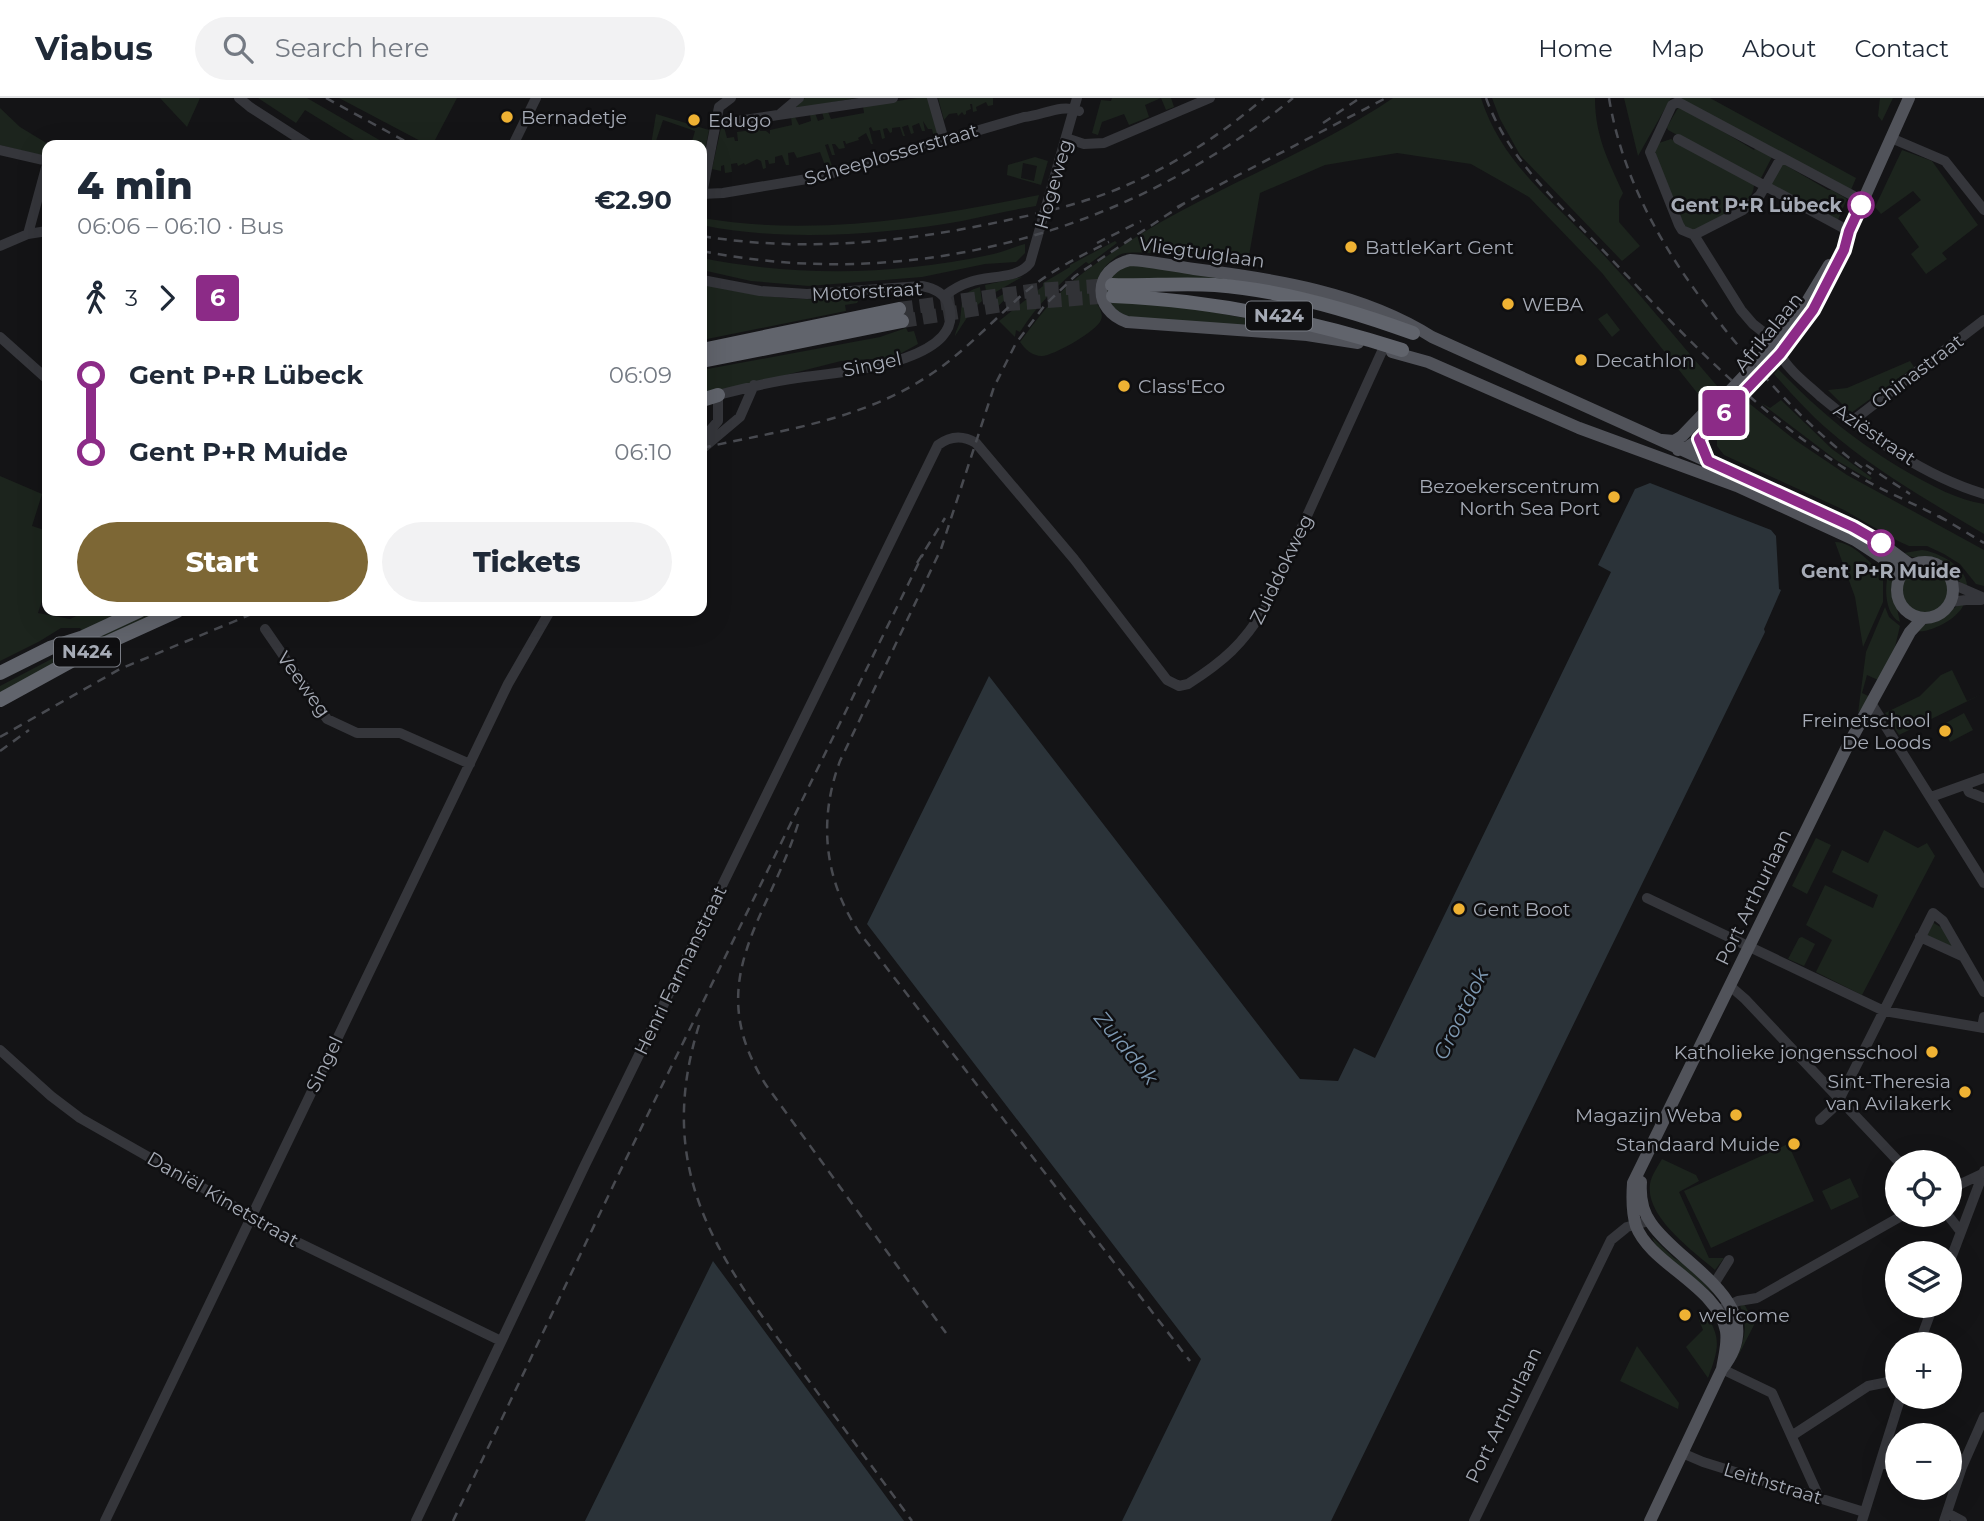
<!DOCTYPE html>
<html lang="en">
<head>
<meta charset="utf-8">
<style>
	body { margin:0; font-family:Montserrat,sans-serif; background:#f2f2f3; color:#1f2937; height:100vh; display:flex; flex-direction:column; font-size:26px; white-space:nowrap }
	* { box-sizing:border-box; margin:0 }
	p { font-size:23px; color:#747a83 }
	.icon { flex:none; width:38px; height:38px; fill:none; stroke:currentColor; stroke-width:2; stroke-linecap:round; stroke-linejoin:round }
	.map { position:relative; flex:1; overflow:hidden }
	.details { position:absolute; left:42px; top:42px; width:665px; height:476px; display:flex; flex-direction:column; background:#fff; border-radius:14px; box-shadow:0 7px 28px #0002 }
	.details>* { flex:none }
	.badge { padding:0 14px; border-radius:5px; font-size:24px; line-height:46px }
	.fabs { position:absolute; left:1885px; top:1052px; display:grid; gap:14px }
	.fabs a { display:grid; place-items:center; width:77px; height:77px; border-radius:50%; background:#fff; box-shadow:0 7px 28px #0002; font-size:35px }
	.map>.badge { position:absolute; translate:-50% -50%; box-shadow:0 0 0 4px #fff }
	.legs { display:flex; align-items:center; gap:10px; height:77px; padding:0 35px; font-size:23px }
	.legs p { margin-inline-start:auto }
	.summary { display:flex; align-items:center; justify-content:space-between; height:119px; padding:0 35px }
	h1 { font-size:38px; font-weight:800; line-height:52px }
	.primary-button { display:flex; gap:14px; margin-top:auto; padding:14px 35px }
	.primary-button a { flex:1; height:80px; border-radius:42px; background:#7d6735; color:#fff; font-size:28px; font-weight:800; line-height:80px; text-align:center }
	.primary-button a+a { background:#f2f2f3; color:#1f2937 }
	ul { padding:0 35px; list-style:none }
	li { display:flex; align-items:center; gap:24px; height:77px; font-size:26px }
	li i { display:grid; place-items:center; width:10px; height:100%; margin:0 9px; background:currentColor }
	li i::after { content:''; width:18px; height:18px; margin:-9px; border:5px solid; border-radius:50%; background:#fff }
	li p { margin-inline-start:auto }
	li:first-child i { background:linear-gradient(#0000 50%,currentColor 0) }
	li:last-child i { background:linear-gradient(currentColor 50%,#0000 0) }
	header { display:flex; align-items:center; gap:42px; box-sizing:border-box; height:98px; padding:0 35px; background:#fff; border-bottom:2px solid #e0e1e3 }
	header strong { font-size:33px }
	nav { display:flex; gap:38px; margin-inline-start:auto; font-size:24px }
	.search { width:490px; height:63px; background:#f2f2f3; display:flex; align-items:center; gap:18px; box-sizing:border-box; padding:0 24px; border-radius:38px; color:#747a83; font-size:26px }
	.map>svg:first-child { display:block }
	.green { fill:#1c241d; fill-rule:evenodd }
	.water { fill:#2b3339 }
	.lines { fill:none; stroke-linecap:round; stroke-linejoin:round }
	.highway-tunnel { stroke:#313236; stroke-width:14; stroke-dasharray:14 7; stroke-linecap:butt }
	.minor { stroke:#35363b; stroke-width:10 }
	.major { stroke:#51535a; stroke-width:12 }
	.highway { stroke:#61646c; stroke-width:14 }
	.rail { stroke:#484a50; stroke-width:2.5; stroke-dasharray:9 7; stroke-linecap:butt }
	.line-1-casing { stroke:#fff; stroke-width:16 }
	.line-1 { stroke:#8c2b87; stroke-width:10 }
	.poi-dot { fill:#efb233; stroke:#0f0f11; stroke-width:2.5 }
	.stop-1-dot { fill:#fff; stroke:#8c2b87; stroke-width:3.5 }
	.labels { text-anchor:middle; stroke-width:5; stroke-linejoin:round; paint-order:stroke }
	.shield { fill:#0f0f11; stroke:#797c84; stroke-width:2 }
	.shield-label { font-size:18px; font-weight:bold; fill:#a6abb6 }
	.poi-label { font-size:19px; fill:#a6abb6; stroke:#0f0f11; text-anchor:start }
	.street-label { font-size:19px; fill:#a6abb6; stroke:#0f0f11 }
	.stop-label { font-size:19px; font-weight:bold; fill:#a6abb6; stroke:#0f0f11; text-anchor:end }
	.water-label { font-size:21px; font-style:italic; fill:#7d98b1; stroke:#0f0f11 }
</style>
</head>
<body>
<header>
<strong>Viabus</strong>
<div class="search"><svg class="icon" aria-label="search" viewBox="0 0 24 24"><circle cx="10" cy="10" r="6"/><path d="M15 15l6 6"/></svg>Search here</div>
<nav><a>Home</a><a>Map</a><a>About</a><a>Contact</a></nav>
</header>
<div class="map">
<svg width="1984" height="1423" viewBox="0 0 1984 1423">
	<rect width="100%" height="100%" fill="#141416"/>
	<path class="green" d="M160,0H200L187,29Z
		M258,0H307L388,47H362L305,12L296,25Z
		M339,0H457L435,42L444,47H428Z
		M805,0H855L793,12Z
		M917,0H929L940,38L934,40L932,31H928L923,23L925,33H922L919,25L912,28L914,35L911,36L908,27L902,29L905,38H903L900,29L892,30V34L890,35L887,30L883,31L885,40L882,41L880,32L873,33L871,29L869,30L873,46H871L866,35L858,40L859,42L846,46L845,43H843L845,50L839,51L835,46H832L835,57H832L828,46L825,47L832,68L826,70L820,54L797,60L794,54L788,55L789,67H786L782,57L775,59V65L769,66L768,62H765L766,70L763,71L761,63L757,61L745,67L744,65L738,68L737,65L731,66L732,74L725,75L724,67L721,68V73L712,71L721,30L724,29L727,40L734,39L735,43H738L737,34L752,32V25L758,24L760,33H766L770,36V32L792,27L791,19H795L799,27L811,23L810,16L815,15L818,23L824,21L822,14H828L831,21L864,15L863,8Z
		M938,0H993V7L988,8L986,4L976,9L977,13L973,14L972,6H970L971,11L966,13V16L964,17L962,14L958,18L957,15L949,16L944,22Z
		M1112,0H1171L1174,9L1166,12L1161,0L1145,7L1149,19L1129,27L1124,16L1102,24L1098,37L1092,35L1101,2L1111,3Z
		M1393,0H1481C1502,66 1553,102 1598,151C1640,195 1678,243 1718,289L1702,301L1602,175L1529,99L1471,66L1397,55L1325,67L1260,95L1247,169C1225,166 1135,148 1119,157C1104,166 1091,184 1096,202C1098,209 1104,215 1101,222C1097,233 1053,258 1042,258C1032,258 1025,251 1020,244C1033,226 1046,209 1061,194C1080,175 1103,161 1125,146C1210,90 1309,57 1393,0Z
		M1492,0H1595C1595,38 1608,62 1623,95L1619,103V124L1640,148L1622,163L1520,57L1500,21Z
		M1624,0H1671L1638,58Z
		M1675,0H1710L1856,80L1851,92Z
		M1880,0H1893L1882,23L1878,18Z
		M1682,9L1754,52L1756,50L1772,59L1760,82L1668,32L1667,29L1678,10Z
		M0,10L20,29L48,46L61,43L69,47H47V59L0,47Z
		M656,16L709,32L702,67V47H691L695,33L663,22L656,43L658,47H651Z
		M1671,41L1754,86C1755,110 1714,124 1695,134L1683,130L1654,55L1659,45Z
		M1902,52L1932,63L1978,127L1942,155L1947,161L1926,176L1911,156L1919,149L1898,120L1921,102L1913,93L1881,116L1875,109Z
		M1035,59L1048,63L1041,87L1007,77L1008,67ZM1023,65L1037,68L1034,83L1021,80Z
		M1782,65L1828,92H1832L1847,101L1837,124L1770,88Z
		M1039,97L1036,108C1011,112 987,118 962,123C883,137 781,144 702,127V120C815,139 928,120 1039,97Z
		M1115,143L1117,145L1089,166L1086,164C1061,183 1037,207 1020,234L1016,232L1015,239L999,223L1043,188V185L1070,169V167Z
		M1025,146V155L1016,164L985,166L922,179L809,188L751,183L702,172V160C797,179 895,177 989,157C1002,155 1013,149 1025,146Z
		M1126,166L1252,183L1317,202L1113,181L1190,210L1344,238L1136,222L1108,209C1106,184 1104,181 1126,166Z
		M1022,179L987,199L985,187Z
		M702,186C751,197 804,206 854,199L858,203L857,205L845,207L846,213L702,242Z
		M1017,188L1015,192L991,215L988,205Z
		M980,189L982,203L972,212L955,238C955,234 959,228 960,223C963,206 958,195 980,189Z
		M1607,215L1620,232L1612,239L1598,221Z
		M906,230L908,234L914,233L918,246L898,257L887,260L841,263L702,298V272L880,239Z
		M1910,263L1914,269L1851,315L1828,292L1847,290Z
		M1778,271C1821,315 1856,344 1909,375C1933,388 1957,402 1984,406V436C1934,406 1884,378 1839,341C1815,322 1794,299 1774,276Z
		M1781,302L1832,351L1872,380L1870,382L1836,362L1761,305L1770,310Z
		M1750,306L1795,342L1847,377L1984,452V488L1976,486L1960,466L1944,456L1927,448H1909L1898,443L1844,412L1724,357L1717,348V341Z
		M0,378L42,396L32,428L47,433V487L38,515L70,521L87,513H125L83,534L80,530H61L40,543L0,563Z
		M1835,444C1851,443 1874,466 1883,480V504L1863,549L1855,499Z
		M1922,452C1939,454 1969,470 1967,490C1955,482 1950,468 1937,463C1925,458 1915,463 1904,455Z
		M1902 493a23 23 0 1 1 46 0a23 23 0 1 1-46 0Z
		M1890,472L1894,479V498L1900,524C1885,517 1883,487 1890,472Z
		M1964,505C1961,519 1930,536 1916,533C1925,523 1931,527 1941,521C1950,516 1953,508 1964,505Z
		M1885,509L1889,519L1900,528L1894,553L1878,582L1867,577L1862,595L1870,599L1858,615L1866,554Z
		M150,513H166L0,598V588L80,546Z
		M1952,572L1967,603L1984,595L1899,637L1885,615L1920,598L1941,577Z
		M1964,615L1973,632L1950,644L1942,627Z
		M1884,732L1918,750L1927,745L1935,758L1862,897L1816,874L1832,842L1806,827L1825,787L1873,810L1878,797L1832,774L1842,752L1868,765Z
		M1816,740L1831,747L1807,796L1792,788Z
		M1932,824L1942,830L1957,854L1925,838Z
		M1802,839L1815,846L1804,868L1788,861L1799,840Z
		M1788,1046L1814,1103L1711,1150L1684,1093Z
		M1662,1061L1696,1077L1699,1083L1679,1094L1709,1160H1724L1715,1172C1693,1153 1645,1119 1650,1086C1651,1078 1658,1068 1662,1061Z
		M1850,1080L1859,1099L1831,1112L1822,1093Z
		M1652,1139L1674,1160L1687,1167L1716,1198C1700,1183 1657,1158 1652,1139Z
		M1744,1206L1755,1225L1735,1264C1744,1244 1749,1229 1740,1208Z
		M1704,1213C1722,1240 1719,1250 1708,1280L1686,1249L1703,1232L1699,1222Z
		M1637,1248L1679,1305L1678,1311L1620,1283Z"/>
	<path class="water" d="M1650,385L1771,432L1776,438L1779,491L1781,492L1764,531L1765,534L1331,1423H1122L1201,1261L867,826L989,578L1300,981L1338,983L1354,950L1375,960L1611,474L1598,467L1635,391Z
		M713,1163L904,1423H585Z"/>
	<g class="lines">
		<path class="highway-tunnel" d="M899,211L1038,192L1112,187
			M902,223L1009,206L1113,198"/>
		<path class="minor" d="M239,0L250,9L309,47
			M932,0L944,42
			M781,15L799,0
			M717,26L893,0
			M1066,40L1084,46L1104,45L1210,0
			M1891,40L1945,63L1984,112
			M1678,41L1849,133
			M513,47L536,0
			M0,52L47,63
			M1781,60L1760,97L1743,112L1694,137L1682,132L1679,127L1650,54L1672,7L1678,4L1863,103
			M702,96L723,95L819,79L1024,19C1042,18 1061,5 1079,13
			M702,96L719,9L731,0
			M28,136L47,66
			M1694,137L1741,212L1753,226L1776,244
			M0,148L28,136L47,133
			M702,182L760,193L807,196L922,188C933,190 943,194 948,205C971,266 832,275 797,280C770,284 745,290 718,297V323L702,342
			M944,198C952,192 960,187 970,184C989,177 1017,182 1030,165L1077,0
			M0,239L47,281
			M1780,256C1789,273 1807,286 1821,299C1869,339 1924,378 1984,396
			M1851,324L1984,222
			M702,351L740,319L754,287
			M1952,486L1984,500
			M1950,504L1966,502H1981
			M265,531L327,621L357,635H400L470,666
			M1871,605L1984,785
			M1966,687L1969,694L1984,700
			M1931,699L1984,680
			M1647,800L1884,913L1984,930
			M1920,839L1964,859
			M1730,888L1745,901L1899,1064
			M1982,929L1984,919
			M0,952L51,998L80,1020L212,1095L240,1112L250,1121L501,1243
			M1820,1022L1833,1010L1840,1000L1933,815L1943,823L1984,894
			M1950,1091L1982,1076
			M1947,1116L1961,1134
			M1950,1163L1984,1073
			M1714,1186L1729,1162
			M1723,1210L1738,1203L1757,1200L1905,1116
			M1919,1246L1933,1208
			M1722,1271L1772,1295L1819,1399
			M1793,1337L1868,1288L1888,1284L1897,1286
			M1682,1355L1703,1364L1864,1414
			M1880,1365L1897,1368
			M1947,1415L1962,1423
			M105,1423L508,586L550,513
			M416,1423L585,1067L938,347C950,338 963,337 976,345L1074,461L1167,582L1179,588L1188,586C1224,563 1243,546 1265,510L1383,251
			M1474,1423L1611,1142L1627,1129L1649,1123
			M1862,1423L1901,1298
			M1944,1423L1962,1369L1984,1319"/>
		<path class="major" d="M1358,245L1307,237L1127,224C1092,212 1093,171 1130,162C1151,163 1173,168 1194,171C1274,181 1363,195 1432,239L1853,429L1881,445L1912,468
			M1392,254L1428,264L1579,330L1737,388L1855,442L1890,465L1900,478
			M1662,342L1674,343L1682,338L1706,313L1725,298L1776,244L1800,215L1829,167
			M1678,352L1688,349L1702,339L1780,256L1813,212L1844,152L1853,125L1909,0
			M1897 492a28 28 0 1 1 56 0a28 28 0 1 1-56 0Z
			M1641,1084C1640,1098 1642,1113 1651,1125C1680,1168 1774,1206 1722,1271L1650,1423
			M1722,1271C1724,1258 1728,1246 1726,1233C1718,1189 1650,1166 1636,1128C1632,1115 1632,1099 1633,1085L1846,651L1910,534L1922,521"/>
		<path class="highway" d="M1112,187C1146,188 1181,185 1215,187C1282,192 1350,212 1413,235
			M1113,198C1212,202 1308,222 1402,252
			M702,252L899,211
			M702,263L902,223
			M702,302L718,297
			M0,575L50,550L81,540L139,513
			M0,602L91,552L177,513"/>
		<path class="rail" d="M326,0L412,47
			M1486,0C1508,60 1554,101 1597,146C1671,224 1744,304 1835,364C1870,388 1910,403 1947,423
			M1609,0C1625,97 1679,177 1741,251C1780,298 1821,341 1871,376
			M1323,25L1360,0
			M1185,105L1075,178L1045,207L1016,245L994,289L941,451L840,663C818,722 824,781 859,834L1190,1263
			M1177,109L1386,0
			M702,138C804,155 908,144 1008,122C1046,114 1084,105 1120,90C1173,68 1221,37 1264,0
			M1097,145L1141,123
			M702,153C911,195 1129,135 1293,0
			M702,350C778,333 858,323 925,280C962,257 990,225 1022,197C1048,174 1078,159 1109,144
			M1866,367L1910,396
			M1939,418L1984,445
			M917,465L945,420
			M0,639L120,571L259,513
			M0,653L29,632
			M798,726C768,822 700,883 766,987L946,1235
			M699,927C654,1072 716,1156 798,1268C836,1320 874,1371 912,1423
			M453,1423L624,1065L923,456"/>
	</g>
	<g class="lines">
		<g class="line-1-casing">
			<path id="line-1" d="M1861,107L1849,133L1844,152L1813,212L1780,256L1699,341L1708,363L1853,429L1881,445"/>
		</g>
		<use href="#line-1" class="line-1"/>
	</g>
	<g class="poi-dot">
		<circle cx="507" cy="19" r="7"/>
		<circle cx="694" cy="22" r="7"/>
		<circle cx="1351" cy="149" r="7"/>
		<circle cx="1508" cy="206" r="7"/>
		<circle cx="1581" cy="262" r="7"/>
		<circle cx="1124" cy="288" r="7"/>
		<circle cx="1614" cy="399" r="7"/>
		<circle cx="1945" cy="633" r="7"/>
		<circle cx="1459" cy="811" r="7"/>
		<circle cx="1932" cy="954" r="7"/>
		<circle cx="1965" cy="994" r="7"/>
		<circle cx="1736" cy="1017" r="7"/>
		<circle cx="1794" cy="1046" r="7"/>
		<circle cx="1685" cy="1217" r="7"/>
	</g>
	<g class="stop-1-dot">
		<circle cx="1861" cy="107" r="12"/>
		<circle cx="1881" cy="445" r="12"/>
	</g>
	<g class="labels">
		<g class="shield">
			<rect x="1246" y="203.5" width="66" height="29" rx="5"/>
			<rect x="54" y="539.5" width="66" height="29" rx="5"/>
		</g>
		<g class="shield-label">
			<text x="1279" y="224">N424</text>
			<text x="87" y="560">N424</text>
		</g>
		<g class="poi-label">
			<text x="521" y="26">Bernadetje</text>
			<text x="708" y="29">Edugo</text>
			<text x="1365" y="156">BattleKart Gent</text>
			<text x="1522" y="213">WEBA</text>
			<text x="1595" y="269">Decathlon</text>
			<text x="1138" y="295">Class'Eco</text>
			<text x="1600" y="395" text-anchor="end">Bezoekerscentrum<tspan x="1600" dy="22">North Sea Port</tspan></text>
			<text x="1931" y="629" text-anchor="end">Freinetschool<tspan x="1931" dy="22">De Loods</tspan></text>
			<text x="1473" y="818">Gent Boot</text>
			<text x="1918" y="961" text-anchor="end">Katholieke jongensschool</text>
			<text x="1951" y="990" text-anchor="end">Sint-Theresia<tspan x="1951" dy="22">van Avilakerk</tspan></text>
			<text x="1722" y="1024" text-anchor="end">Magazijn Weba</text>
			<text x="1780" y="1053" text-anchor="end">Standaard Muide</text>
			<text x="1699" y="1224">wel'come</text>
		</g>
		<g class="street-label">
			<text transform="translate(891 56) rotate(-16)" y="7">Scheeplosserstraat</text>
			<text transform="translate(1053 86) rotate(-74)" y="7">Hogeweg</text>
			<text transform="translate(1202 154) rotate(8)" y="7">Vliegtuiglaan</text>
			<text transform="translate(867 193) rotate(-3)" y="7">Motorstraat</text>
			<text transform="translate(1768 234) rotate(-51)" y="7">Afrikalaan</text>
			<text transform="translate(872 266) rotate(-12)" y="7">Singel</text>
			<text transform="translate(1917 273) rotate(-37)" y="7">Chinastraat</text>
			<text transform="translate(1875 336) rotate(34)" y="7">Aziëstraat</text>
			<text transform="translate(1281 471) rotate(-64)" y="7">Zuiddokweg</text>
			<text transform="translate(304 586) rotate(54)" y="7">Veeweg</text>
			<text transform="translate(1753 799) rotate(-64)" y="7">Port Arthurlaan</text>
			<text transform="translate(680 872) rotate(-64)" y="7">Henri Farmanstraat</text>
			<text transform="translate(324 966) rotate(-64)" y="7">Singel</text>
			<text transform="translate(223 1101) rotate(30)" y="7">Daniël Kinetstraat</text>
			<text transform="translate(1503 1317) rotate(-64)" y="7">Port Arthurlaan</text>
			<text transform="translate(1773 1385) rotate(17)" y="7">Leithstraat</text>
		</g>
		<g class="stop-label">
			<text x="1842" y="114">Gent P+R Lübeck</text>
			<text x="1881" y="480" text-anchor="middle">Gent P+R Muide</text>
		</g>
		<g class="water-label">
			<text transform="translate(1461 916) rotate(-64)" y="7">Grootdok</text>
			<text transform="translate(1126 950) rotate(51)" y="7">Zuiddok</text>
		</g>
	</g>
</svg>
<div class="fabs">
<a><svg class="icon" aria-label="locate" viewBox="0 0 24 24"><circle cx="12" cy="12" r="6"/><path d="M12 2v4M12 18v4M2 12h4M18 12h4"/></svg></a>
<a><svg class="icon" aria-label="layers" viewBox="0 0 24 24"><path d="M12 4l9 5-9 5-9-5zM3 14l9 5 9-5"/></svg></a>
<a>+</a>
<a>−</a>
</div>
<b class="badge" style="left:1724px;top:315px;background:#8c2b87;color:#fff">6</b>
<section class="details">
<div class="summary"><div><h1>4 min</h1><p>06:06 – 06:10 · Bus</p></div><b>€2.90</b></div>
<div class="legs"><svg class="icon" aria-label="walk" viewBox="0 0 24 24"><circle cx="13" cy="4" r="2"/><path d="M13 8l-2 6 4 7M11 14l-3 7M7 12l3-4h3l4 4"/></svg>3<svg class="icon" aria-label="forward" viewBox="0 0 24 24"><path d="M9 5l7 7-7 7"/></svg><b class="badge" style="background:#8c2b87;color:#fff">6</b></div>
<ul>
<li><i style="color:#8c2b87"></i><b>Gent P+R Lübeck</b><p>06:09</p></li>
<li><i style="color:#8c2b87"></i><b>Gent P+R Muide</b><p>06:10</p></li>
</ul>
<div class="primary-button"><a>Start</a><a>Tickets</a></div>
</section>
</div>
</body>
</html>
